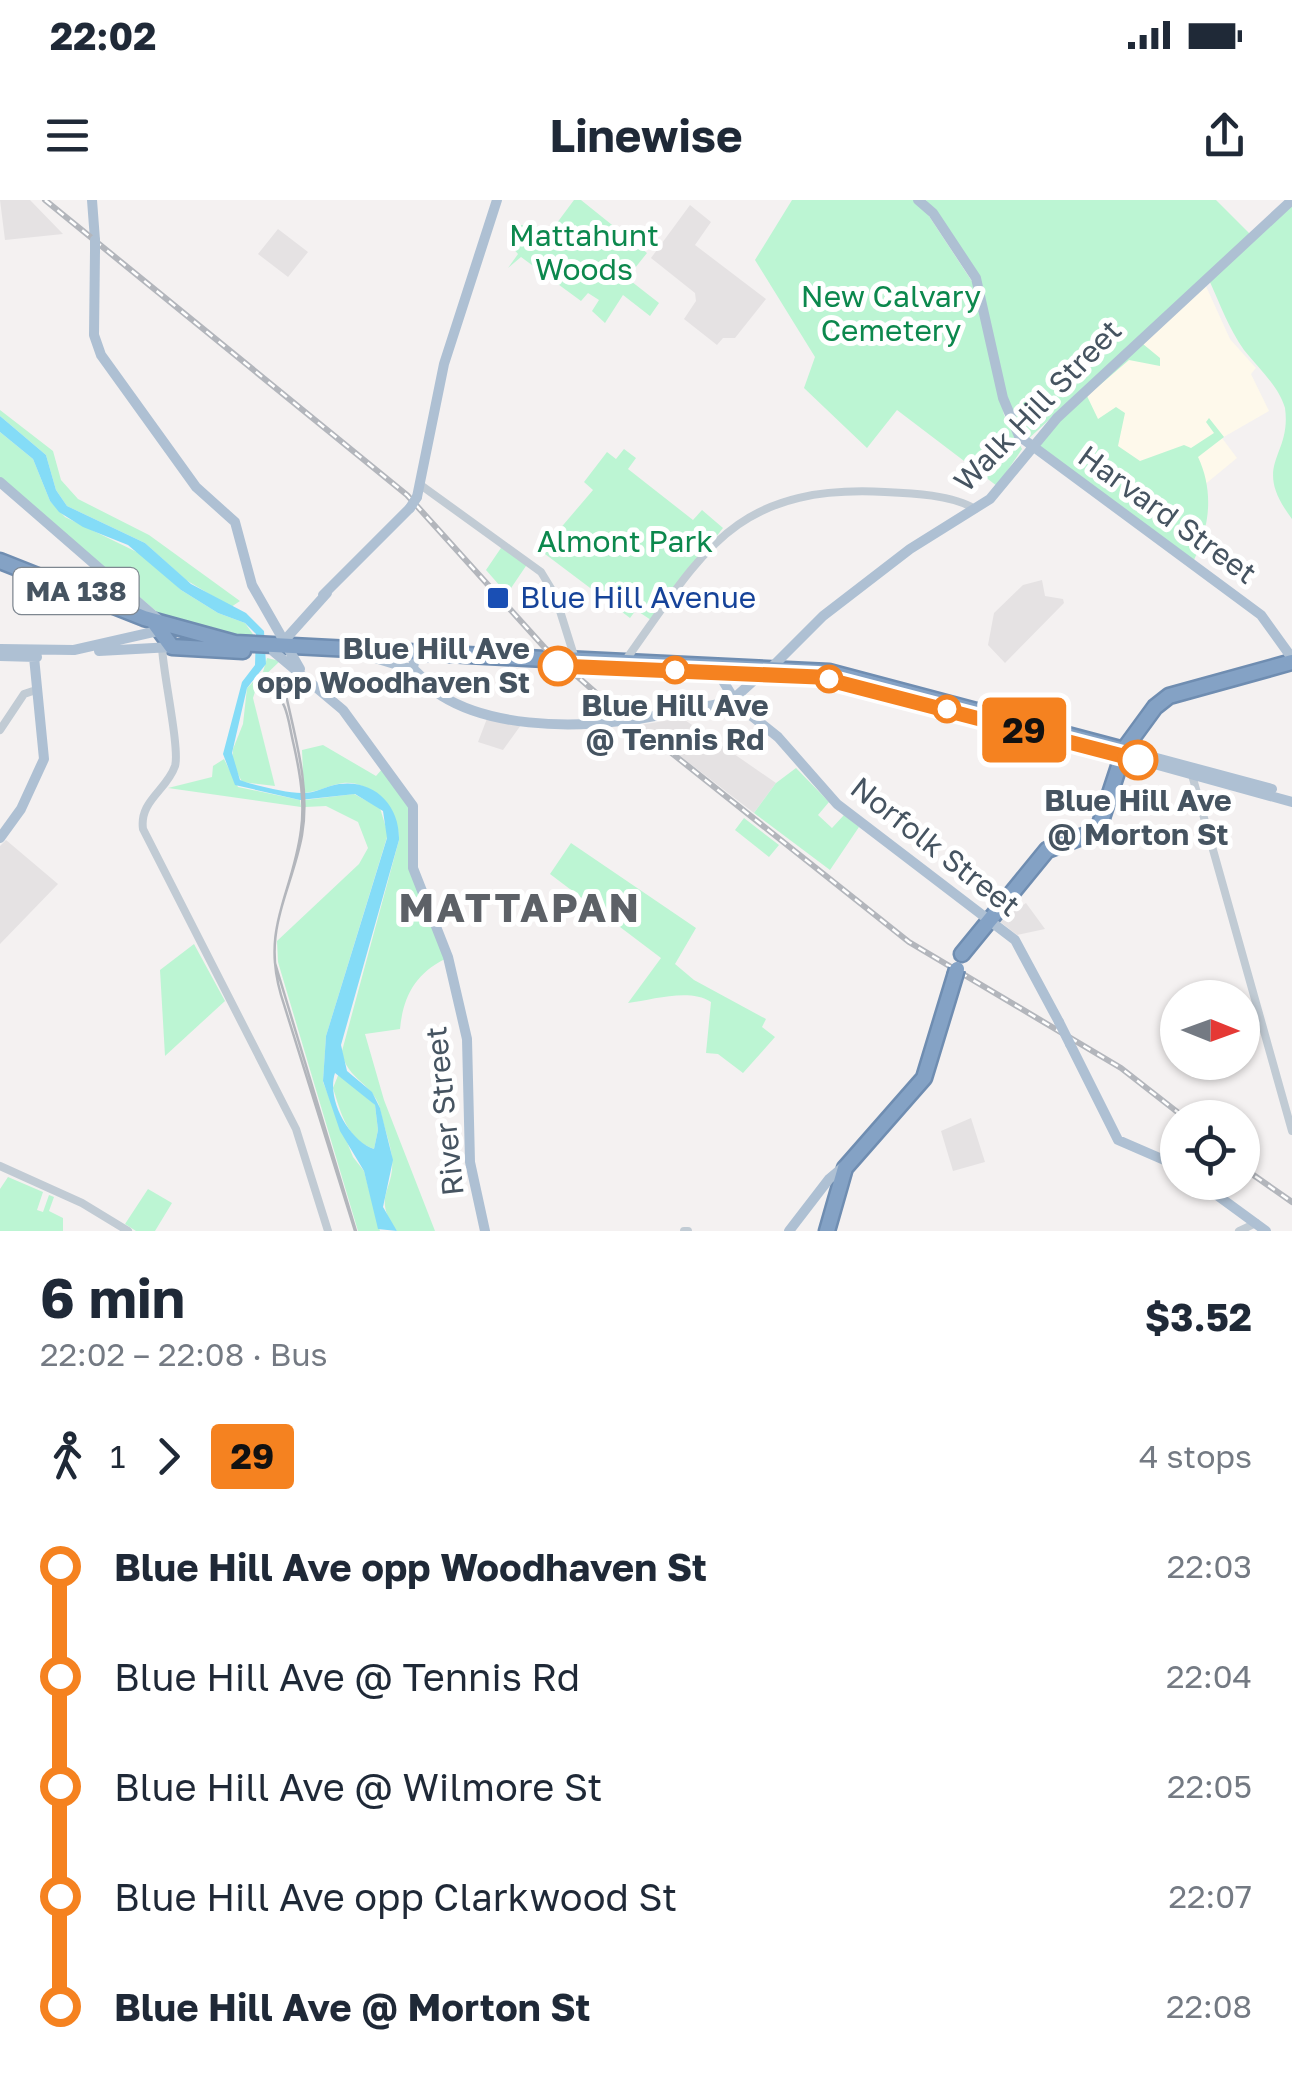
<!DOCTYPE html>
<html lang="en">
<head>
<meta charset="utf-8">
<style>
	body { margin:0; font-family:"Golos Text",sans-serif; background:#f2f2f3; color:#1f2937; height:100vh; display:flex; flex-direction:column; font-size:38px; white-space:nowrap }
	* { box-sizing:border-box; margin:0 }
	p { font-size:32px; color:#747a83 }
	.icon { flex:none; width:55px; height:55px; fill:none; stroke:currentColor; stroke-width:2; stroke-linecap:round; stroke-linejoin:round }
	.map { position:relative; height:1031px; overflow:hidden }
	.details { display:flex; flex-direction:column; background:#fff; flex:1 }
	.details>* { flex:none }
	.badge { padding:0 20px; border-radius:8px; font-size:35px; line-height:65px }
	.needle { width:65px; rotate:91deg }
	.fabs { position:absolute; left:1160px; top:780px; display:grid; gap:20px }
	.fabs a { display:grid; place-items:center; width:100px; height:100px; border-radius:50%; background:#fff; box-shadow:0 2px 8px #0004; font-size:50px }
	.map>.badge { position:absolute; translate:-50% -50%; box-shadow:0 0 0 5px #fff }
	.legs { display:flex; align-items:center; gap:15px; height:110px; padding:0 40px; font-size:32px }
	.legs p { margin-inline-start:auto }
	.overview { display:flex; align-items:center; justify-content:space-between; height:170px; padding:0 40px }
	h1 { font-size:55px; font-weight:700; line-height:75px }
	ul { padding:0 40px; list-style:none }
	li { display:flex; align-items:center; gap:35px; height:110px; font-size:38px }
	li i { display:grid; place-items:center; width:15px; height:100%; margin:0 12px; background:currentColor }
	li i::after { content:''; width:25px; height:25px; margin:-12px; border:8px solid; border-radius:50%; background:#fff }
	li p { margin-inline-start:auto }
	li:first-child i { background:linear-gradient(#0000 50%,currentColor 0) }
	li:last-child i { background:linear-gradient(currentColor 50%,#0000 0) }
	.status { display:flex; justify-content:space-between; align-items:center; height:70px; padding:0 50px; background:#fff; direction:ltr }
	.status svg { height:28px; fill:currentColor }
	header { display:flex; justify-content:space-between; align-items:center; height:130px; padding:0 40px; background:#fff; font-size:45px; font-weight:700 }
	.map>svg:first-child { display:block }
	.commercial { fill:#fef9eb }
	.education { fill:#e5e2e3 }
	.green { fill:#bcf5d3 }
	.water { fill:#84dcf7; fill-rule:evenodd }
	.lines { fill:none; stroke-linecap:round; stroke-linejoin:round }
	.highway-casing { stroke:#6f8db1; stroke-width:19 }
	.minor { stroke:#c1cbd4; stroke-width:8 }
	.major { stroke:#aec0d3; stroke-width:10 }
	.highway { stroke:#84a2c5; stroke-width:14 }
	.tram { stroke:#b3b6bc; stroke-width:2.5 }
	.rail-casing { stroke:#b3b6bc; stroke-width:6 }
	.rail { stroke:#fff; stroke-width:2.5; stroke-dasharray:8; stroke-linecap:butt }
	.highway-bridge-casing { stroke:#6f8db1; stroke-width:19; stroke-linecap:butt }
	.major-bridge { stroke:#aec0d3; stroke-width:10 }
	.highway-bridge { stroke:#84a2c5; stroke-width:14 }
	.line-1-casing { stroke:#fff; stroke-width:22 }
	.line-1 { stroke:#f58220; stroke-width:15 }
	.transit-dot { fill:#1a4fb4; stroke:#fff; stroke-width:4 }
	.stop-1-dot { fill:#fff; stroke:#f58220; stroke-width:5 }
	.labels { text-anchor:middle; stroke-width:10; stroke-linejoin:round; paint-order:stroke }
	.shield { fill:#fff; stroke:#7e8790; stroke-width:2.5 }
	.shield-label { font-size:28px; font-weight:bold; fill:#465461 }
	.park-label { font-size:30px; fill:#0c884d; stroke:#fff }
	.street-label { font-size:30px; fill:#465461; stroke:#fff }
	.transit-label { font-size:30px; fill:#164399; stroke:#fff; text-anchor:start }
	.stop-label { font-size:30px; font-weight:bold; fill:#465461; stroke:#fff }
	.district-label { font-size:40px; font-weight:bold; letter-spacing:2.5px; fill:#5d6167; stroke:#fff }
</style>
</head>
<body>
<div class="status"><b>22:02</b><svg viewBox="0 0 49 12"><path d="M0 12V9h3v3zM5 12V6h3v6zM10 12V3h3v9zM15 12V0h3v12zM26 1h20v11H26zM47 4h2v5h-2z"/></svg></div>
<header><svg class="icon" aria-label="menu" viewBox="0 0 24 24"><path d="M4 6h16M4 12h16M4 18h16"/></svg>Linewise<svg class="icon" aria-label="share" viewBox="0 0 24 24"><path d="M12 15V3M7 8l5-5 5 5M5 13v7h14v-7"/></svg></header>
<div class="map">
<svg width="1292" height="1031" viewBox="0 0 1292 1031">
	<rect width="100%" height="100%" fill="#f4f1f1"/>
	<path class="commercial" d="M1205,84L1230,139L1256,168L1251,174L1269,211L1222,238L1237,258L1174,310L1080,203Z"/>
	<path class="education" d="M0,0H30L63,34L5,40Z
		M690,5L711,22L695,45L766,99L735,138H723L717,145L684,119L696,101L695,93L651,58Z
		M278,29L308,52L288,77L258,54Z
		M1042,380L1045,396L1063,399L1064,403L1005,463L988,445L994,413L1023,385Z
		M488,516L521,525L503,550L478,542Z
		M682,518L776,583L754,613L640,525Z
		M6,640L58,684L0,744V646Z
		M1026,703L1045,729L1017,735L994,717L1006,704L1013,712Z
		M971,918L985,962L953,971L941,931Z"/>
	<path class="green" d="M574,0H581L647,53L627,78L659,103L650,116L623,95L605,123L592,111L599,100L588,93L581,101L521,57L508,68L518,54L510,45L519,25L537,26L548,35Z
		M792,0H915L923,7L977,89L1004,215L1022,249L997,286L897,210L867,248L804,188L815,157L755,60Z
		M926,0H1216L1251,35L1026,241L1010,214L985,101Z
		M1292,4V319C1250,263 1292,258 1285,208C1279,186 1258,168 1244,150C1229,129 1220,104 1209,80Z
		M1143,144L1160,158V166L1129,160L1087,196L1098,219L1116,207L1125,213L1118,246L1140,261L1184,245L1191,248L1214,233L1206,222L1209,218L1224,237L1198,257C1214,291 1210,326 1194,360L1038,247L1037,240Z
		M0,210L53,251L61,280L78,299L149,335L240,401L231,407L186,380L145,343L67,306L56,290L46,255L0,216Z
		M0,232L33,259L50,301L65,317L147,357L181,390L218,413L245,423L257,440L163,417L0,278Z
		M624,249L636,258L628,269L693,320L702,310L723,328L651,420L636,410L630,418L541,351L593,290L584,282L607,252L616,259Z
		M503,345L528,363L507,394L486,370Z
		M267,458L280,461L258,482L253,498L275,586L242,582L232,562L233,549L243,524L247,488L263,472Z
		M323,545L376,576L383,568L408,604L409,661L445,759C415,774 403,797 400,829L365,834L384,900L435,1031H397C371,997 395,990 392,959C391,944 384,928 381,913C377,884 345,880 342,851L399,640C400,612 372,580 343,583C329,585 318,592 304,593L302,550Z
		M224,559L238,587L300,600L301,607L168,588L212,577L213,566Z
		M796,568L829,602L818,615L832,628L844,615L859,627L830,670L754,613L776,583Z
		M354,594L380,608L388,634L326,836L323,882L353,957L364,971L380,1031H358L278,762L277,741L359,664L368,648L358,622L326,606L305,607V600Z
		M744,618L779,645L769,657L735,630Z
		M571,643L696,728L675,764L694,780L766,819L762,827L775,837L743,873L718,854L706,853L711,802C689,788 653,800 628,803L661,758L550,674Z
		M194,744L225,801L165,856L160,770Z
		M339,873L375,905L378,930L374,949C347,940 341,913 333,888Z
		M8,977L43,992L37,1010L43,1012L49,995L54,997L49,1011L63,1018V1031H0V989Z
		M148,989L172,1003L155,1031H136L125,1024Z"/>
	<path class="water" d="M0,216L46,255L56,290L67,306L145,343L191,384L246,413L264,431L266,464L247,488L232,553L240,580C252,585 287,593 301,593C315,594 325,586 339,584C374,579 400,605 399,640L341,845L347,871L372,892L380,908L393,960L383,1007L397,1031L378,1029L364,971L340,931L323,881L326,836L387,638L383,611L355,594L300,600L235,585L223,554L242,482L255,465L256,434L245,423L218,413L181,390L128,345L83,327L59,312L50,301L33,259L0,232ZM335,873L375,905L378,930L374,949C350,941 326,900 335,873Z"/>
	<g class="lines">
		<g class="highway-casing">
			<path id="highway" d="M0,361L144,418L235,443L545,459
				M153,421L172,447L243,451
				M564,459L829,472L1124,550
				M962,754L1047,650L1089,634L1100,624L1125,548L1155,507L1169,496L1292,462
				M827,1031L845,968L924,878L955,776"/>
		</g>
		<path class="minor" d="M422,286L541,372L555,395L576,462
			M162,447C163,473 180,549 175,566C167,590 139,601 143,629L296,929L328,1031
			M625,461C703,352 734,284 885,292C912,293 953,295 975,309
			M0,530L24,494L36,490
			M1192,575L1292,931
			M0,966L82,1003L128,1031
			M684,1031H688
			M1239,1031L1256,1023"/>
		<path class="major" d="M92,0L95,40
			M918,0L933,13L976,78L1003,198L1019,236L1261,415L1292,458
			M95,51L94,135L101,155L196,287L235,322L252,385L300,469
			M0,282L161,422
			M417,297L444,164L497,0
			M327,393L274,452L343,510L413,606V668L448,757L467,839L470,962L485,1031
			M323,395L410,308
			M0,449L74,450L162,430
			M99,451L172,447
			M415,454L413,469C423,477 431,489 442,496C490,526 566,528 620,521
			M0,456L37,457
			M375,458L414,470
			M714,466L737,504L778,537L837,604L1015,740L1059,822
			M769,470L823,416L910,349L990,299L1057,218L1292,0
			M638,519L730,502L761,474
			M1122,555L1292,602
			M1153,557L1272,589
			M0,638L21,609L44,559L34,457
			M1070,844L1118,940L1178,966
			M1199,982L1266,1031
			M789,1031L829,979L848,963"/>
		<use href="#highway" class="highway"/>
		<path class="tram" d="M355,1031L281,795C261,726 293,694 301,630C305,602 300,573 294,546C287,516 289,506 269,484L275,476L283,481C293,531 311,584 302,635C294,680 271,717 275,763L356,1031"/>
		<g class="rail-casing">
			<path id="rail" d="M45,0L407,295L545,448L595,492L909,742L1121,868L1185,918
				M1242,967L1292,1002"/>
		</g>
		<use href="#rail" class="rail"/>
		<g class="highway-bridge-casing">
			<path id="highway-bridge" d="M553,466L573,467
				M955,776L957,769"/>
		</g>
		<path class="major-bridge" d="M95,51V40
			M410,308L417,297
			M620,521L638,519
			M1059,822L1070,844"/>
		<use href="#highway-bridge" class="highway-bridge"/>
	</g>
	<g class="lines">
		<g class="line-1-casing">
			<path id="line-1" d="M558,466L818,477L1138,560"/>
		</g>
		<use href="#line-1" class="line-1"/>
	</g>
	<rect class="transit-dot" x="486" y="386" width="24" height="24" rx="5"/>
	<g class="stop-1-dot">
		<circle cx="558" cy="466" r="18"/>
		<circle cx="675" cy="470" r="12"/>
		<circle cx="829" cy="479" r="12"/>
		<circle cx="947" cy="509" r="12"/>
		<circle cx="1138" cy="560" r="18"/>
	</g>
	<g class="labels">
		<rect class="shield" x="13.5" y="368" width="125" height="46" rx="8"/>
		<g class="shield-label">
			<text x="76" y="401">MA 138</text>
		</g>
		<g class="park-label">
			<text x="584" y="46">Mattahunt<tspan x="584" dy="34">Woods</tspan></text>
			<text x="891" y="107">New Calvary<tspan x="891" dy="34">Cemetery</tspan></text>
			<text x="625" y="352">Almont Park</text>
		</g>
		<g class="street-label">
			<text transform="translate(1038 206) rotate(-46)" y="10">Walk Hill Street</text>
			<text transform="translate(1167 315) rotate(36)" y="10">Harvard Street</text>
			<text transform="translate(935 647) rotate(38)" y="10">Norfolk Street</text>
			<text transform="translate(445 911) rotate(-96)" y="10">River Street</text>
		</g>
		<g class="transit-label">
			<text x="520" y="408">Blue Hill Avenue</text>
		</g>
		<g class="stop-label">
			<text x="530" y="459" text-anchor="end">Blue Hill Ave<tspan x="530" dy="34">opp Woodhaven St</tspan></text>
			<text x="675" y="516">Blue Hill Ave<tspan x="675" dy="34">@ Tennis Rd</tspan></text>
			<text x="1138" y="611">Blue Hill Ave<tspan x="1138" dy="34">@ Morton St</tspan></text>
		</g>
		<g class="district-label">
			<text x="520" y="722">MATTAPAN</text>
		</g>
	</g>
</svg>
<div class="fabs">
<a><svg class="needle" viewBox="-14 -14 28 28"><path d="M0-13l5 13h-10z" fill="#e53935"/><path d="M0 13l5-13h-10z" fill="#747a83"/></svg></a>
<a><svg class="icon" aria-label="locate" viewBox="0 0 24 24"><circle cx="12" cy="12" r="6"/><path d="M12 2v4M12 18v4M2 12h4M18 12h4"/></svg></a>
</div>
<b class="badge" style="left:1024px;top:530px;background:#f58220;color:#111">29</b>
</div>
<section class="details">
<div class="overview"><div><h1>6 min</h1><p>22:02 – 22:08 · Bus</p></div><b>$3.52</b></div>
<div class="legs"><svg class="icon" aria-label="walk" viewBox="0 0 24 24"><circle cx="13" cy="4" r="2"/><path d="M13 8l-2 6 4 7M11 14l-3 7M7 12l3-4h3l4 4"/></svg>1<svg class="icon" aria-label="forward" viewBox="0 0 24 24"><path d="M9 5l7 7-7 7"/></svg><b class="badge" style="background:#f58220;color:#111">29</b><p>4 stops</p></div>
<ul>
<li><i style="color:#f58220"></i><b>Blue Hill Ave opp Woodhaven St</b><p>22:03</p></li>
<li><i style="color:#f58220"></i><span>Blue Hill Ave @ Tennis Rd</span><p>22:04</p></li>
<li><i style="color:#f58220"></i><span>Blue Hill Ave @ Wilmore St</span><p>22:05</p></li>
<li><i style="color:#f58220"></i><span>Blue Hill Ave opp Clarkwood St</span><p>22:07</p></li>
<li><i style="color:#f58220"></i><b>Blue Hill Ave @ Morton St</b><p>22:08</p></li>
</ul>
</section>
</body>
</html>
